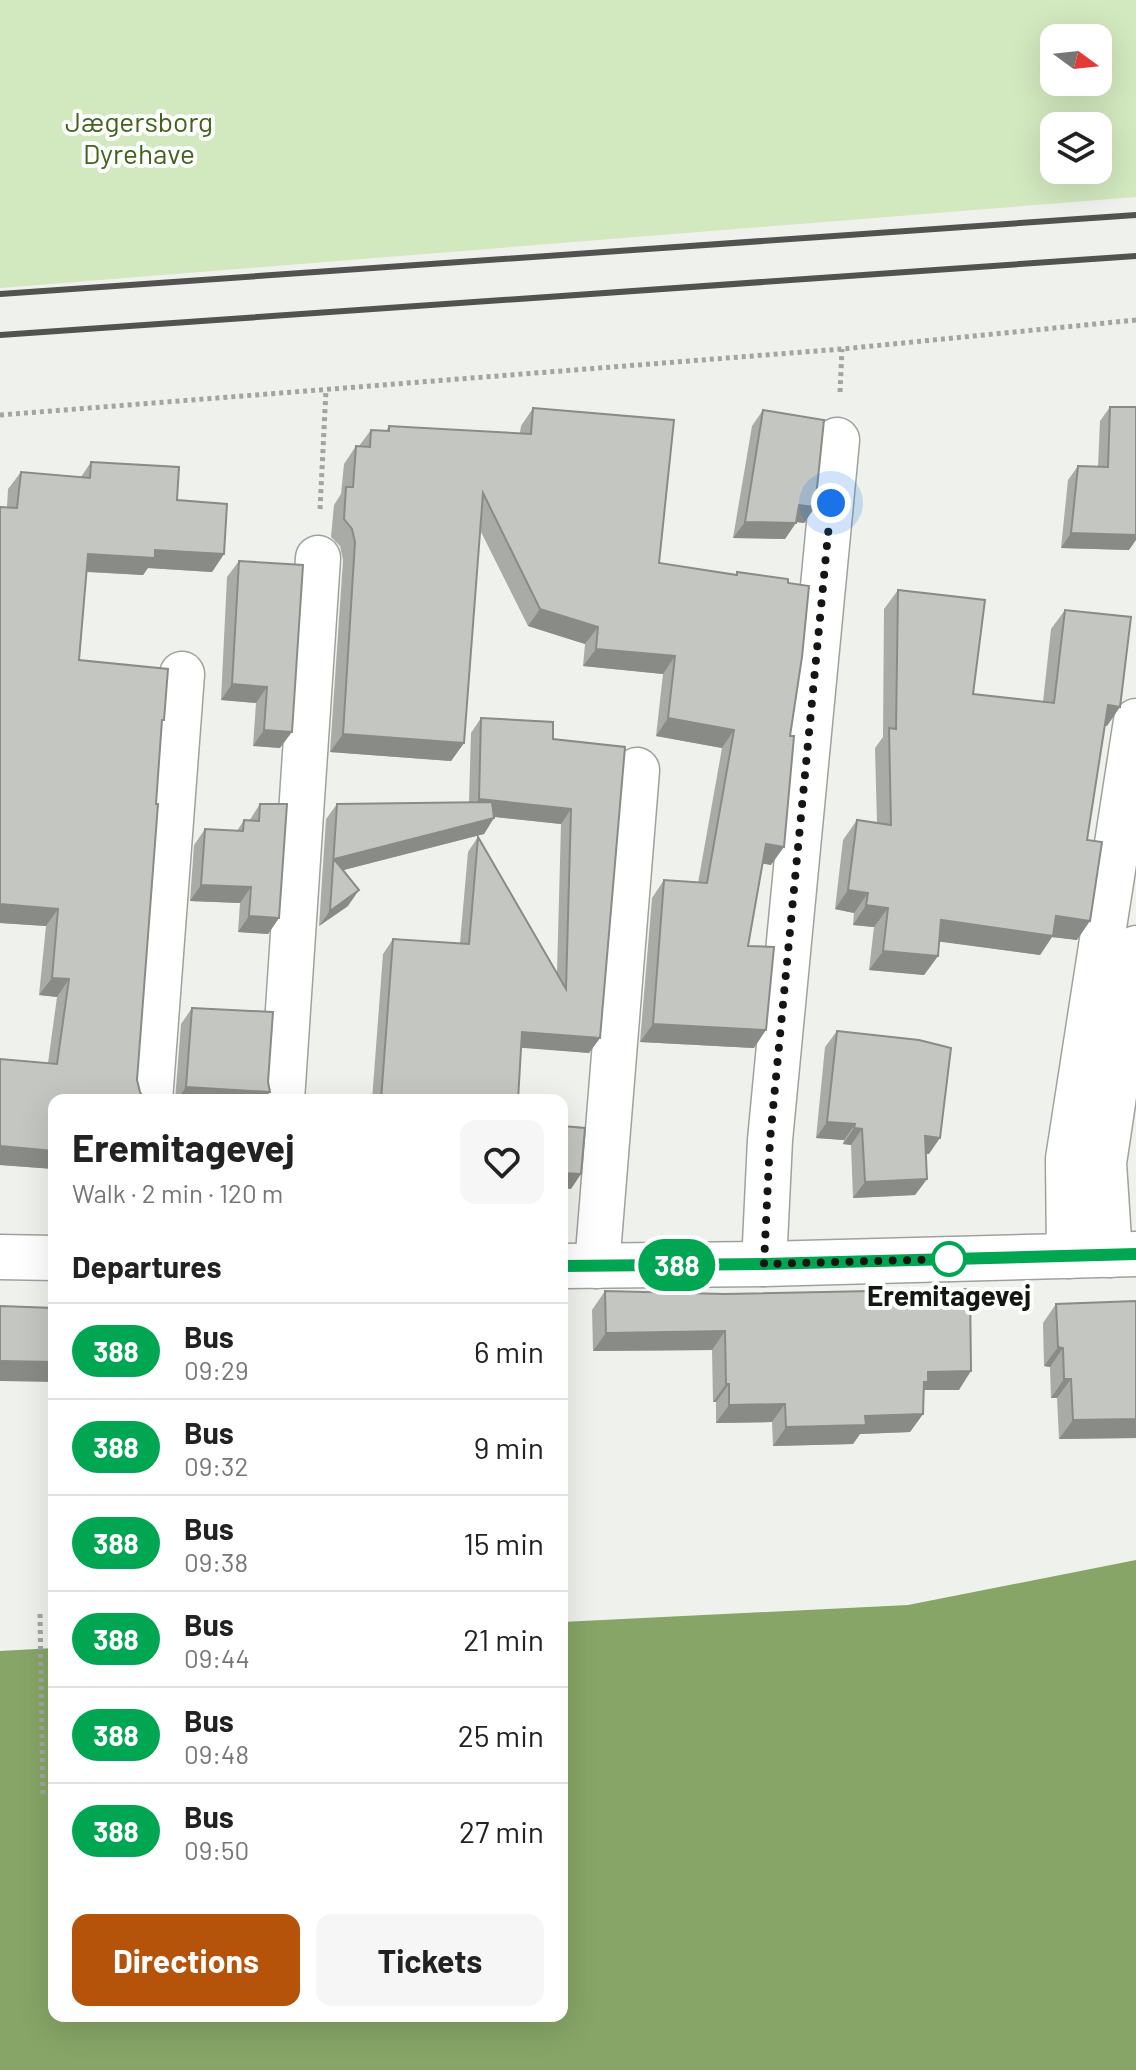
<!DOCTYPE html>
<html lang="en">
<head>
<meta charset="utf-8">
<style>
	body { margin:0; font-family:Barlow,sans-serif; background:#f6f6f6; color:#222; height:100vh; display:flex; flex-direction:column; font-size:30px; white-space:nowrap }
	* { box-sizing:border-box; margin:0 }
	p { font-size:26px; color:#767676 }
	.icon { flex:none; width:44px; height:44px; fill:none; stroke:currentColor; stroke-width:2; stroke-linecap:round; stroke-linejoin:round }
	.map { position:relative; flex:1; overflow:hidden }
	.drawer { position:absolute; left:48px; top:1094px; width:520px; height:928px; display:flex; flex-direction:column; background:#fff; border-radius:16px; box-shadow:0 8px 32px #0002 }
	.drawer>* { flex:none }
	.badge { padding:0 16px; border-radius:26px; font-size:28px; line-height:52px }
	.needle { width:52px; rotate:105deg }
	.buttons { position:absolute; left:1040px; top:24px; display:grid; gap:16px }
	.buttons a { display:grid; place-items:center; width:72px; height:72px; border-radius:16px; background:#fff; box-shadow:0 8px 32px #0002; font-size:40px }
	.you { position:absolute; width:40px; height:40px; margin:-20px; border:6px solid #fff; border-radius:50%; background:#1a73e8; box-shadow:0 0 0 12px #1a73e833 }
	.map>.badge { position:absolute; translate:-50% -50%; box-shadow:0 0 0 4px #fff }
	h2 { padding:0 24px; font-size:30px; line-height:72px }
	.round { display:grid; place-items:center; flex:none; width:84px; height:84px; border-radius:16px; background:#f6f6f6 }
	.overview { display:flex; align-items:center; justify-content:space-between; height:136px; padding:0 24px }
	h1 { font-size:38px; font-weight:700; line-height:60px }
	.button { display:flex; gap:16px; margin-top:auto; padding:16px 24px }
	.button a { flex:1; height:92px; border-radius:16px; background:#b45309; color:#fff; font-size:32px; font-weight:700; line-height:92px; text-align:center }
	.button a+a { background:#f6f6f6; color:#222 }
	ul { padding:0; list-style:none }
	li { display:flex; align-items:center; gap:24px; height:96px; padding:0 24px; border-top:2px solid #e0e0e0 }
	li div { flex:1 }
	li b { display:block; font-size:30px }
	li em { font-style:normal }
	li .badge { min-width:88px; font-weight:700; text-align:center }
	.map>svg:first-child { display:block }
	.green { fill:#d2e8be; fill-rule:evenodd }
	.water { fill:#86a566 }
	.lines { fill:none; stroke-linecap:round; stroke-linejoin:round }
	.minor-casing { stroke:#9fa29c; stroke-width:47 }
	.major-casing { stroke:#9fa29c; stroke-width:47 }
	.path { stroke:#a3a5a0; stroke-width:5; stroke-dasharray:4 4; stroke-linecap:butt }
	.minor { stroke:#fff; stroke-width:44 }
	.major { stroke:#fff; stroke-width:44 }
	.rail { stroke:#525350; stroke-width:6 }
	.wall { fill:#a9aba6 }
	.shaded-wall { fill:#898b87 }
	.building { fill:#c4c7c1; stroke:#898b87; stroke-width:2 }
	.line-casing { stroke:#fff; stroke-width:18 }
	.line { stroke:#00a651; stroke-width:12 }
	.walk { stroke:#151614; stroke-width:8; stroke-dasharray:0 14.4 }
	.stop-dot { fill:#fff; stroke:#00a651; stroke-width:4 }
	.labels { text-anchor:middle; stroke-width:8; stroke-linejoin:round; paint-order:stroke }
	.park-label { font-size:28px; fill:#43611f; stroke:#fdfffc }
	.stop-label { font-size:28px; font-weight:bold; fill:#151614; stroke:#fdfffc }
</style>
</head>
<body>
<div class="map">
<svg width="1136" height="2070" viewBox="0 0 1136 2070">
	<rect width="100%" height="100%" fill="#eff2ec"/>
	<path class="green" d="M0,0H1136V197L0,288ZM1054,38H1098V82H1054ZM1054,126H1098V170H1054Z"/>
	<path class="water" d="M1136,1560V2070H0V1651L54,1648V2016H562V1622L908,1605Z"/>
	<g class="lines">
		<g class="minor-casing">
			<path id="minor" d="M150,1100L182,674
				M282,1100L318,558
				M1110,1255L1104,1163L1136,948
				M1069,1256L1068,1159L1136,721
				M764,1264L770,1140L837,440
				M597,1266L637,770"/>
		</g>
		<g class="major-casing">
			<path id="major" d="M0,1257L54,1258
				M562,1266L764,1264L1136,1254"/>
		</g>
		<path class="path" d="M840,392L842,349
			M0,415L842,349L1136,320
			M320,509L326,390
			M40,1614L43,1796"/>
		<use href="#minor" class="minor"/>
		<use href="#major" class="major"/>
		<path class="rail" d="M0,294L1136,215
			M0,335L1136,256"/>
	</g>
	<path class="wall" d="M1110,407L1129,550L1061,548L1068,480L1078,466H1098L1100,421Z
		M533,408L659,563L736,575L737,572L788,583L790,736L771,865L763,863L748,946L754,1048L640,1042L652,898L664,880L698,883L722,748L656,736L663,674L583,666L585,644L528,626L480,530L464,743L451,761L330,752L343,560L340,546L331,537L334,505L341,494L344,464L356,446H359L371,430L386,431L389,426L520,433L521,426Z
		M763,410L815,507L804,523L796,522L785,539L733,538L752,426Z
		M91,462L177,500L224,554L212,572L148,568L143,575L86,572L79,660L161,725L54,1169L0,1165V1059L48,1063L57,997L39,995L46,926L0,923V507H7L8,489L21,472L81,477Z
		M239,561L280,748L253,746L256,703L221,700L227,577Z
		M898,590L973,694L1043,702L1051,629L1065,610L1107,726H1104L1087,840L1077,940L1052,937L1040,955L939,941L938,956L924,975L869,970L874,927L853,925L854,913L835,909L843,840L857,820L877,823L875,748L883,737L884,609Z
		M481,718L553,739L625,747L600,1038L589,1053L521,1047L518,1100H372L383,954L393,939L460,943L468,852L478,837L557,973L561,824L494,817L484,834L343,870L348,906L319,926L326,819L337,804L469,802L471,733Z
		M260,804L279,918L268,934L238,932L240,903L190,901L194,845L205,829L237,831L244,820L249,821Z
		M192,1008L268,1082L264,1100H175L181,1024Z
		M837,1031L929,1154L925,1153L927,1179L915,1195L853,1198L851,1145L843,1144L844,1140L816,1138L825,1047Z
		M605,1291L959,1390H924L923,1414L910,1432L860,1434L853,1444L773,1446L772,1422L716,1423V1402H713L712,1350L593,1351L592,1310Z
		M1136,1301V1438L1059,1439L1057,1398H1051L1050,1367L1044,1366L1043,1323L1056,1304Z"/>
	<path class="shaded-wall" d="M799,505L815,507L804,523L788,521Z
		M745,522L796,523L785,539L733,538Z
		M1071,533L1136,535V540L1129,550L1061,548Z
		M155,550L224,554L212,572L148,568L143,575L75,571L88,554Z
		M540,609L598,627L585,644L528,626Z
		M596,649L675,656L663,674L583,666Z
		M232,684L267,687L256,703L221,700Z
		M1108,705L1120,707L1107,726L1094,725Z
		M668,718L734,730L722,748L656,736Z
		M264,730L292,732L280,748L253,746Z
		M343,734L464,743L451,761L330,752Z
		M479,799L571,809L561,824L468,814Z
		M494,818L484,834L332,873L334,859Z
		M766,844L784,847L771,865L754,862Z
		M201,885L251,887L240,903L190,901Z
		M359,890L348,906L319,926L330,911Z
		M848,890L868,893L854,913L835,909Z
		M0,904L58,909L46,926L0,923Z
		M866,905L888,908L874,927L853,925Z
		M249,916L279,918L268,934L238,932Z
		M1056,916L1090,921L1077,940L1052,937L1040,955L927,940L941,920Z
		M883,951L938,956L924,975L869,970Z
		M52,978L69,979L57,997L39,995Z
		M653,1024L766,1030L754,1048L640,1042Z
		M522,1032L600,1038L589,1053L511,1047Z
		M186,1087L270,1092L264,1100H177Z
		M827,1122L855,1124L844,1140L816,1138Z
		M854,1128L862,1129L851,1145L843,1144Z
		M925,1136L940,1138L929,1154L913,1152Z
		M0,1146L54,1151V1169L0,1165Z
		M562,1173L581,1174L571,1189L562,1188Z
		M927,1179L915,1195L853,1198L865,1182Z
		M725,1331L712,1350L593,1351L606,1333Z
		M1058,1347L1063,1348L1050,1367L1044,1366Z
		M2,1361L54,1362V1382L0,1381V1362Z
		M971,1371L959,1390H922L928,1372Z
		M1064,1379H1071L1057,1398H1051Z
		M726,1384H729L716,1402H713Z
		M785,1404L772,1422L716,1423L729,1405Z
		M923,1414L910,1432L860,1434L853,1444L773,1446L786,1427L865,1416Z
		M1136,1419V1438L1059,1439L1073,1420Z"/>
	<path class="building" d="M1110,407H1136V535L1071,533L1078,466L1108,467Z
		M533,408L674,420L659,563L737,575V572L788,579V583L809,586L802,657L790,736H794L784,847L766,844L748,946L774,947L766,1030L653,1024L664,880L707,883L734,730L668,718L675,656L596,649L598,627L540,609L483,493L464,743L343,734L355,542L352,529L344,519L346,487H353L356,446L370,447L371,430L389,431V426L531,434Z
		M763,410L824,420L815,507L799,505L796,523L745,522Z
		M91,462L179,467L177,500L227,504L224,554L155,550V558L88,554L79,660L168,669L164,720H162L156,804H158L137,1080L140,1092L144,1100H54V1151L0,1146V1059L57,1064L69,979L52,978L58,909L0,904V507L17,508L21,472L90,478Z
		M239,561L303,565L292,732L264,730L267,687L232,684Z
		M898,590L985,600L973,694L1054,703L1065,610L1131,617L1120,707L1108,705L1087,840L1102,842L1090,921L1056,916L1053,936L941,920L938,956L883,951L888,908L866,905L868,893L848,890L857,820L891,825L889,728L896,729Z
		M481,718L553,722V739L625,747L600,1038L522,1032L518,1100H381L393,939L469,944L478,837L566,989L571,809L479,799Z
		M492,802L494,818L334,859L359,890L330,911L337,804Z
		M260,804H287L279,918L249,916L251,887L201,885L205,829L243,831L244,820L259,821Z
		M192,1008L273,1012L268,1082L270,1092L186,1087Z
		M837,1031L919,1040L951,1048L940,1138L925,1136L927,1179L865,1182L862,1129L854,1128L855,1124L827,1122Z
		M562,1126L585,1128L581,1174L562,1173Z
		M970,1289L971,1371L928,1372V1382H924L923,1414L865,1416L866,1425L786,1427L785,1404L729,1405V1384H726L725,1331L606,1333L605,1291L724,1294Z
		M1136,1301V1419L1073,1420L1071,1379H1064L1063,1348L1058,1347L1056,1304Z
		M0,1306L54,1308V1362L2,1361L0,1362Z"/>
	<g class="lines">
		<g class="line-casing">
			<path id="line" d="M562,1266L764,1264L1136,1254"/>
		</g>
		<use href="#line" class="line"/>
		<path class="walk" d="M831,503L770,1140L764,1264L949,1259"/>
	</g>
	<circle class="stop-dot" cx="949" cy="1259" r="16"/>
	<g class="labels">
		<g class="park-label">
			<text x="139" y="132">Jægersborg<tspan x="139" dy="32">Dyrehave</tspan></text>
		</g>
		<g class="stop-label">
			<text x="949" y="1306">Eremitagevej</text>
		</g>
	</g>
</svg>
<div class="buttons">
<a><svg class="needle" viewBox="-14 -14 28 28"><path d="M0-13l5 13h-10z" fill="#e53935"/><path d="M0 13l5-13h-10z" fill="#767676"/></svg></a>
<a><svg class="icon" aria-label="layers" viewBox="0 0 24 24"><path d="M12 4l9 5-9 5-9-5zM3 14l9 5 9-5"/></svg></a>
</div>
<div class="you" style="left:831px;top:503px"></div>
<b class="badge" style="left:677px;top:1265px;background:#00a651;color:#fff">388</b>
<section class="drawer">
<div class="overview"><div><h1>Eremitagevej</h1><p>Walk · 2 min · 120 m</p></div><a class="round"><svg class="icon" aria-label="heart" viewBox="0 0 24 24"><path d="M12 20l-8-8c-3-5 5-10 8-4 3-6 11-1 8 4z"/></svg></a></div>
<h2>Departures</h2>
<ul>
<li><span class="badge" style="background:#00a651;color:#fff">388</span><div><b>Bus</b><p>09:29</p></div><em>6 min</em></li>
<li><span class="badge" style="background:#00a651;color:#fff">388</span><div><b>Bus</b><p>09:32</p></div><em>9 min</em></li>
<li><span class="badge" style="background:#00a651;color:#fff">388</span><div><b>Bus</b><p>09:38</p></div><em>15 min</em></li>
<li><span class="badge" style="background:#00a651;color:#fff">388</span><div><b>Bus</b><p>09:44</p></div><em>21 min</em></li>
<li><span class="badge" style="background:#00a651;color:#fff">388</span><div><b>Bus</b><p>09:48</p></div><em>25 min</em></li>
<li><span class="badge" style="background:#00a651;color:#fff">388</span><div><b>Bus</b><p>09:50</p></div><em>27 min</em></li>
</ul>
<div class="button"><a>Directions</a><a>Tickets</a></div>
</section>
</div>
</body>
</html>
